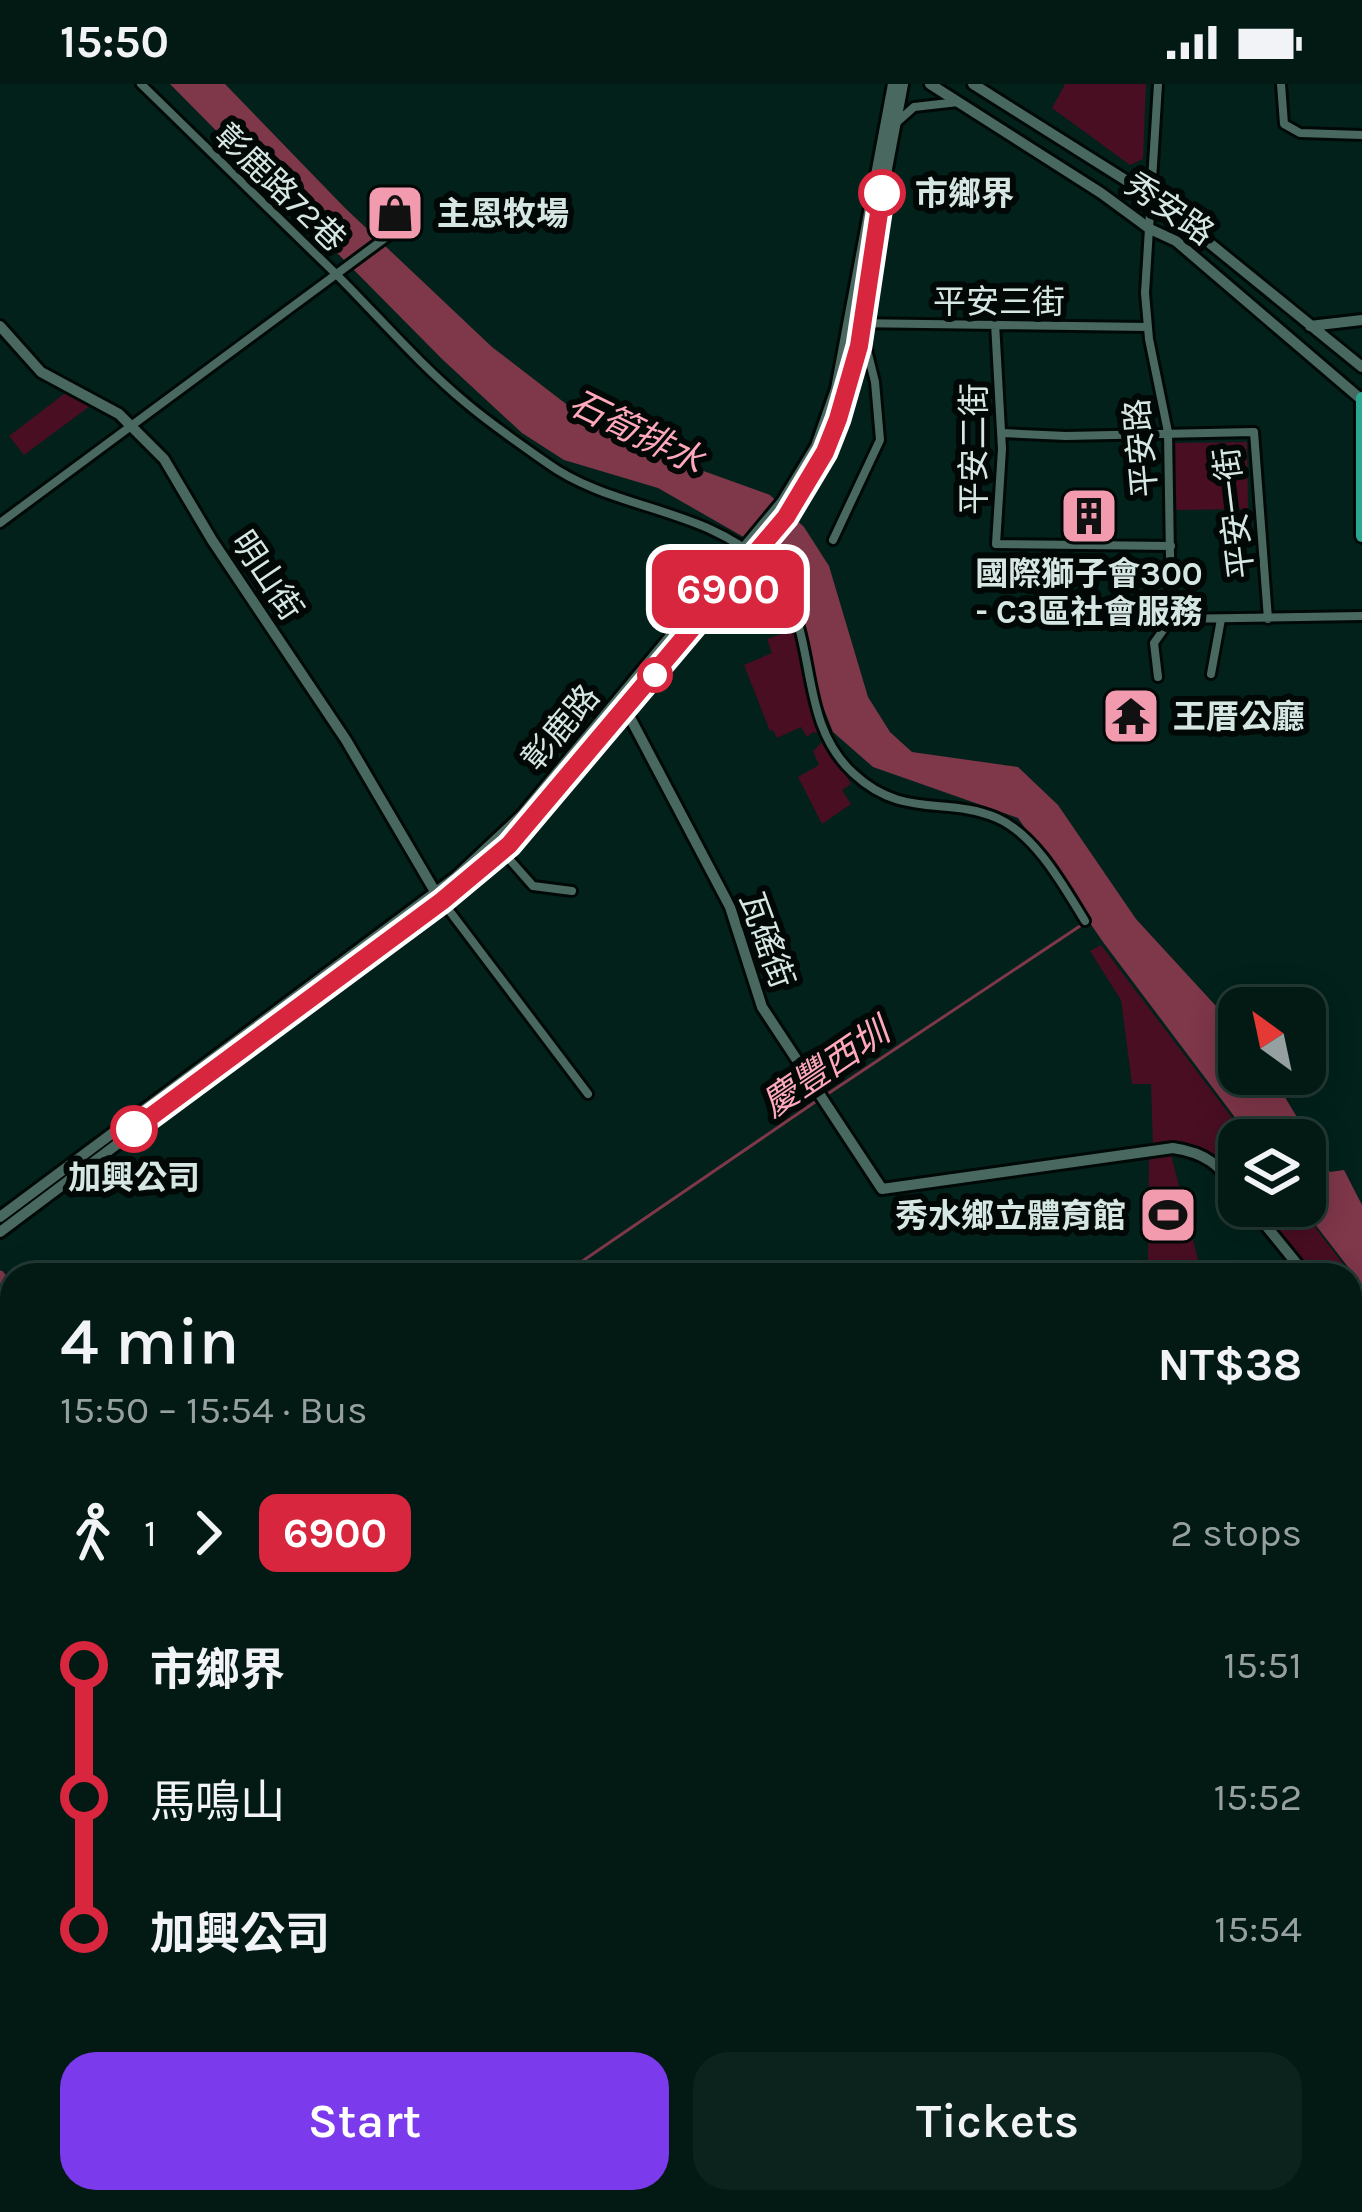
<!DOCTYPE html>
<html lang="en">
<head>
<meta charset="utf-8">
<style>
	body { margin:0; font-family:Karla,"Noto Sans TC",sans-serif; background:#0c221d; color:#f1f3f6; height:100vh; display:flex; flex-direction:column; font-size:45px; white-space:nowrap }
	* { box-sizing:border-box; margin:0 }
	p { font-size:39px; color:#96a0a0 }
	.icon { flex:none; width:66px; height:66px; fill:none; stroke:currentColor; stroke-width:2; stroke-linecap:round; stroke-linejoin:round }
	.map { position:relative; flex:1; overflow:hidden }
	.sheet { position:absolute; left:0px; top:1179px; width:1362px; height:951px; display:flex; flex-direction:column; background:#021914; border-radius:36px 36px 0 0; box-shadow:0 6px 30px #0003,0 0 0 3px #233834 }
	.sheet>* { flex:none }
	.badge { padding:0 24px; border-radius:18px; font-size:42px; line-height:78px }
	.needle { width:78px; rotate:327deg }
	.buttons { position:absolute; left:1218px; top:903px; display:grid; gap:24px }
	.buttons a { display:grid; place-items:center; width:108px; height:108px; border-radius:24px; background:#021914; box-shadow:0 6px 30px #0003,0 0 0 3px #233834; font-size:60px }
	.map>.badge { position:absolute; translate:-50% -50%; box-shadow:0 0 0 6px #fff }
	.legs { display:flex; align-items:center; gap:18px; height:132px; padding:0 60px; font-size:39px }
	.legs p { margin-inline-start:auto }
	.summary { display:flex; align-items:center; justify-content:space-between; height:204px; padding:0 60px }
	h1 { font-size:66px; font-weight:600; line-height:90px }
	.primary-button { display:flex; gap:24px; margin-top:auto; padding:24px 60px }
	.primary-button a { flex:1; height:138px; border-radius:36px; background:#7c3aed; color:#fff; font-size:48px; font-weight:600; line-height:138px; text-align:center }
	.primary-button a+a { background:#0c221d; color:#f1f3f6 }
	ul { padding:0 60px; list-style:none }
	li { display:flex; align-items:center; gap:42px; height:132px; font-size:45px }
	li i { display:grid; place-items:center; width:18px; height:100%; margin:0 15px; background:currentColor }
	li i::after { content:''; width:30px; height:30px; margin:-15px; border:9px solid; border-radius:50%; background:#021914 }
	li p { margin-inline-start:auto }
	li:first-child i { background:linear-gradient(#0000 50%,currentColor 0) }
	li:last-child i { background:linear-gradient(currentColor 50%,#0000 0) }
	.status { display:flex; justify-content:space-between; align-items:center; height:84px; padding:0 60px; background:#021914; direction:ltr }
	.status svg { height:33px; fill:currentColor }
	.map>svg:first-child { display:block }
	.green { fill:#490e22 }
	.water { fill:#7f374a }
	.lines { fill:none; stroke-linecap:round; stroke-linejoin:round }
	.stream { stroke:#7f374a; stroke-width:3 }
	.canal { stroke:#7f374a; stroke-width:9 }
	.street-casing { stroke:#000906; stroke-width:14 }
	.secondary-casing { stroke:#000906; stroke-width:16 }
	.primary-casing { stroke:#000906; stroke-width:18 }
	.street { stroke:#496860; stroke-width:8 }
	.secondary { stroke:#496860; stroke-width:10 }
	.primary { stroke:#2ca690; stroke-width:12 }
	.line-1-casing { stroke:#fff; stroke-width:27 }
	.line-1 { stroke:#d7263d; stroke-width:18 }
	.stop-1-dot { fill:#fff; stroke:#d7263d; stroke-width:6 }
	.labels { text-anchor:middle; stroke-width:12; stroke-linejoin:round; paint-order:stroke }
	.street-label { font-size:33px; fill:#d6e7e3; stroke:#010806 }
	.stop-label { font-size:33px; font-weight:bold; fill:#d6e7e3; stroke:#010806; text-anchor:start }
	.poi-label { font-size:33px; font-weight:bold; fill:#d6e7e3; stroke:#010806; text-anchor:start }
	.water-label { font-size:36px; font-style:italic; fill:#ffa8bb; stroke:#010806 }
</style>
</head>
<body>
<div class="status"><b>15:50</b><svg viewBox="0 0 49 12"><path d="M0 12V9h3v3zM5 12V6h3v6zM10 12V3h3v9zM15 12V0h3v12zM26 1h20v11H26zM47 4h2v5h-2z"/></svg></div>
<div class="map">
<svg width="1362" height="2128" viewBox="0 0 1362 2128">
	<rect width="100%" height="100%" fill="#02211b"/>
	<path class="green" d="M1065,0H1146L1143,75L1130,81L1052,24Z
		M68,307L94,319L24,371L9,352Z
		M1247,358L1248,425L1174,426L1173,359Z
		M798,544L824,651L813,648L807,653L801,643L777,654L773,646L770,647L744,581L772,569L767,555Z
		M825,655L851,700L842,706L851,720L822,740L798,693L819,681L813,667Z
		M1101,861L1249,1056H1239V1100C1212,1063 1197,1062 1153,1061L1151,1000H1132L1121,916L1090,867Z
		M1171,1071L1202,1191H1138L1134,1186L1148,1175L1149,1074Z
		M1255,1122H1299L1356,1197L1362,1218V1256L1350,1241V1191H1311Z
		M12,1471V1627L0,1639V1474Z"/>
	<path class="water" d="M170,0H225L345,124L492,263L609,353L770,411L804,443L829,482L868,613L890,648L912,668L1018,683L1058,721L1136,835L1239,947V990H1271L1330,1088L1344,1086L1362,1121V1201L1301,1122H1305V1056H1252L1103,858L1018,734L873,683L833,648L801,567L800,531L786,504L782,475L658,404L564,376L522,349L442,275Z"/>
	<g class="lines">
		<path class="stream" d="M826,1011L1083,840
			M562,1191L818,1016
			M0,1466L12,1463"/>
		<path class="canal" d="M0,1191L12,1207
			M688,2118L696,2128"/>
		<g class="street-casing">
			<path id="street" d="M141,0C206,64 272,127 337,191C379,233 420,281 466,319C492,341 520,360 547,379C613,427 707,423 767,483C823,539 792,633 853,689C903,736 946,712 997,734C1036,751 1064,803 1085,837
				M1158,0L1145,209L1149,255L1168,348L1171,535L1362,532
				M1281,0L1284,40L1300,49L1362,51
				M896,39L914,23L958,18
				M850,239L1148,243
				M995,239L1002,365L996,460L1171,462
				M1002,349L1066,352L1254,348L1268,535
				M0,439L396,146
				M833,456L880,356L875,298L864,254
				M1211,590L1221,535
				M1158,593L1154,559L1171,535
				M502,767L533,802L572,807
				M442,817L588,1010
				M1350,1895L1362,1890
				M929,2128L946,2118"/>
		</g>
		<g class="secondary-casing">
			<path id="secondary" d="M930,0L1101,109L1150,145L1176,157L1362,316
				M973,0L1154,114L1362,283
				M0,242L41,288L119,330L164,375L212,456L346,656L437,811
				M1310,242L1362,236
				M625,624L730,823L762,923L882,1105L1173,1064C1207,1069 1219,1081 1239,1108
				M1250,1122L1306,1191
				M0,1133L456,793L521,732L782,418L816,362L836,305L893,0
				M0,1148L442,817L530,739L786,433L825,368L859,262L876,143L903,0
				M1350,1239L1362,1252"/>
		</g>
		<g class="primary-casing">
			<path id="primary" d="M1362,314V452"/>
		</g>
		<use href="#street" class="street"/>
		<use href="#secondary" class="secondary"/>
		<use href="#primary" class="primary"/>
	</g>
	<g class="lines">
		<g class="line-1-casing">
			<path id="line-1" d="M134,1045L442,817L509,761L786,433L825,368L838,335L859,262L882,109"/>
		</g>
		<use href="#line-1" class="line-1"/>
	</g>
	<defs>
		<g id="shop-square" transform="scale(3)"><rect x="-9" y="-9" width="18" height="18" rx="4" fill="#f29aae" stroke="#010806"/><path d="M-5-2.5h2.3a2.7 3.5 0 0 1 5.4 0H5L5.5 6h-11ZM-1.5-2.5h3a1.5 2.3 0 0 0-3 0Z" fill="#111"/></g>
		<g id="building-square" transform="scale(3)"><rect x="-9" y="-9" width="18" height="18" rx="4" fill="#f29aae" stroke="#010806"/><path d="M-4-6H4V6H1V3H-1V6H-4ZM-2.5-4.3h1.7v1.8h-1.7ZM.8-4.3h1.7v1.8H.8ZM-2.5-1h1.7V.8h-1.7ZM.8-1h1.7V.8H.8Z" fill="#111"/></g>
		<g id="temple-square" transform="scale(3)"><rect x="-9" y="-9" width="18" height="18" rx="4" fill="#f29aae" stroke="#010806"/><path d="M0-6L5-2H3V0L6.5 2.5H4V6H1.5V3h-3V6H-4V2.5H-6.5L-3 0V-2H-5Z" fill="#111"/></g>
		<g id="stadium-square" transform="scale(3)"><rect x="-9" y="-9" width="18" height="18" rx="4" fill="#f29aae" stroke="#010806"/><path d="M0-5a6.5 5 0 1 0 0 10a6.5 5 0 1 0 0-10ZM-3.5-1.8h7v3.6h-7Z" fill="#111"/></g>
	</defs>
	<g fill-rule="evenodd">
		<use href="#shop-square" x="395" y="129"/>
		<use href="#building-square" x="1089" y="432"/>
		<use href="#temple-square" x="1131" y="632"/>
		<use href="#stadium-square" x="1168" y="1131"/>
	</g>
	<g class="stop-1-dot">
		<circle cx="882" cy="109" r="21"/>
		<circle cx="655" cy="591" r="15"/>
		<circle cx="134" cy="1045" r="21"/>
	</g>
	<g class="labels">
		<g class="street-label">
			<text transform="translate(281 103) rotate(44)" y="12">彰鹿路72巷</text>
			<text transform="translate(1170 124) rotate(35)" y="12">秀安路</text>
			<text x="999" y="229">平安三街</text>
			<text transform="translate(1140 364) rotate(-95)" y="12">平安路</text>
			<text transform="translate(973 365) rotate(-90)" y="12">平安二街</text>
			<text transform="translate(1233 429) rotate(-97)" y="12">平安一街</text>
			<text transform="translate(268 491) rotate(56)" y="12">明山街</text>
			<text transform="translate(560 643) rotate(-50)" y="12">彰鹿路</text>
			<text transform="translate(768 856) rotate(70)" y="12">瓦磘街</text>
		</g>
		<g class="stop-label">
			<text x="915" y="121">市鄉界</text>
			<text x="134" y="1105" text-anchor="middle">加興公司</text>
		</g>
		<g class="poi-label">
			<text x="437" y="141">主恩牧場</text>
			<text x="1089" y="501" text-anchor="middle">國際獅子會300<tspan x="1089" dy="38">- C3區社會服務</tspan></text>
			<text x="1173" y="644">王厝公廳</text>
			<text x="1126" y="1143" text-anchor="end">秀水鄉立體育館</text>
		</g>
		<g class="water-label">
			<text transform="translate(637 347) rotate(26)" y="13">石筍排水</text>
			<text transform="translate(825 983) rotate(-34)" y="13">慶豐西圳</text>
		</g>
	</g>
</svg>
<div class="buttons">
<a><svg class="needle" viewBox="-14 -14 28 28"><path d="M0-13l5 13h-10z" fill="#e53935"/><path d="M0 13l5-13h-10z" fill="#96a0a0"/></svg></a>
<a><svg class="icon" aria-label="layers" viewBox="0 0 24 24"><path d="M12 4l9 5-9 5-9-5zM3 14l9 5 9-5"/></svg></a>
</div>
<b class="badge" style="left:728px;top:505px;background:#d7263d;color:#fff">6900</b>
<section class="sheet">
<div class="summary"><div><h1>4 min</h1><p>15:50 – 15:54 · Bus</p></div><b>NT$38</b></div>
<div class="legs"><svg class="icon" aria-label="walk" viewBox="0 0 24 24"><circle cx="13" cy="4" r="2"/><path d="M13 8l-2 6 4 7M11 14l-3 7M7 12l3-4h3l4 4"/></svg>1<svg class="icon" aria-label="forward" viewBox="0 0 24 24"><path d="M9 5l7 7-7 7"/></svg><b class="badge" style="background:#d7263d;color:#fff">6900</b><p>2 stops</p></div>
<ul>
<li><i style="color:#d7263d"></i><b>市鄉界</b><p>15:51</p></li>
<li><i style="color:#d7263d"></i><span>馬鳴山</span><p>15:52</p></li>
<li><i style="color:#d7263d"></i><b>加興公司</b><p>15:54</p></li>
</ul>
<div class="primary-button"><a>Start</a><a>Tickets</a></div>
</section>
</div>
</body>
</html>
